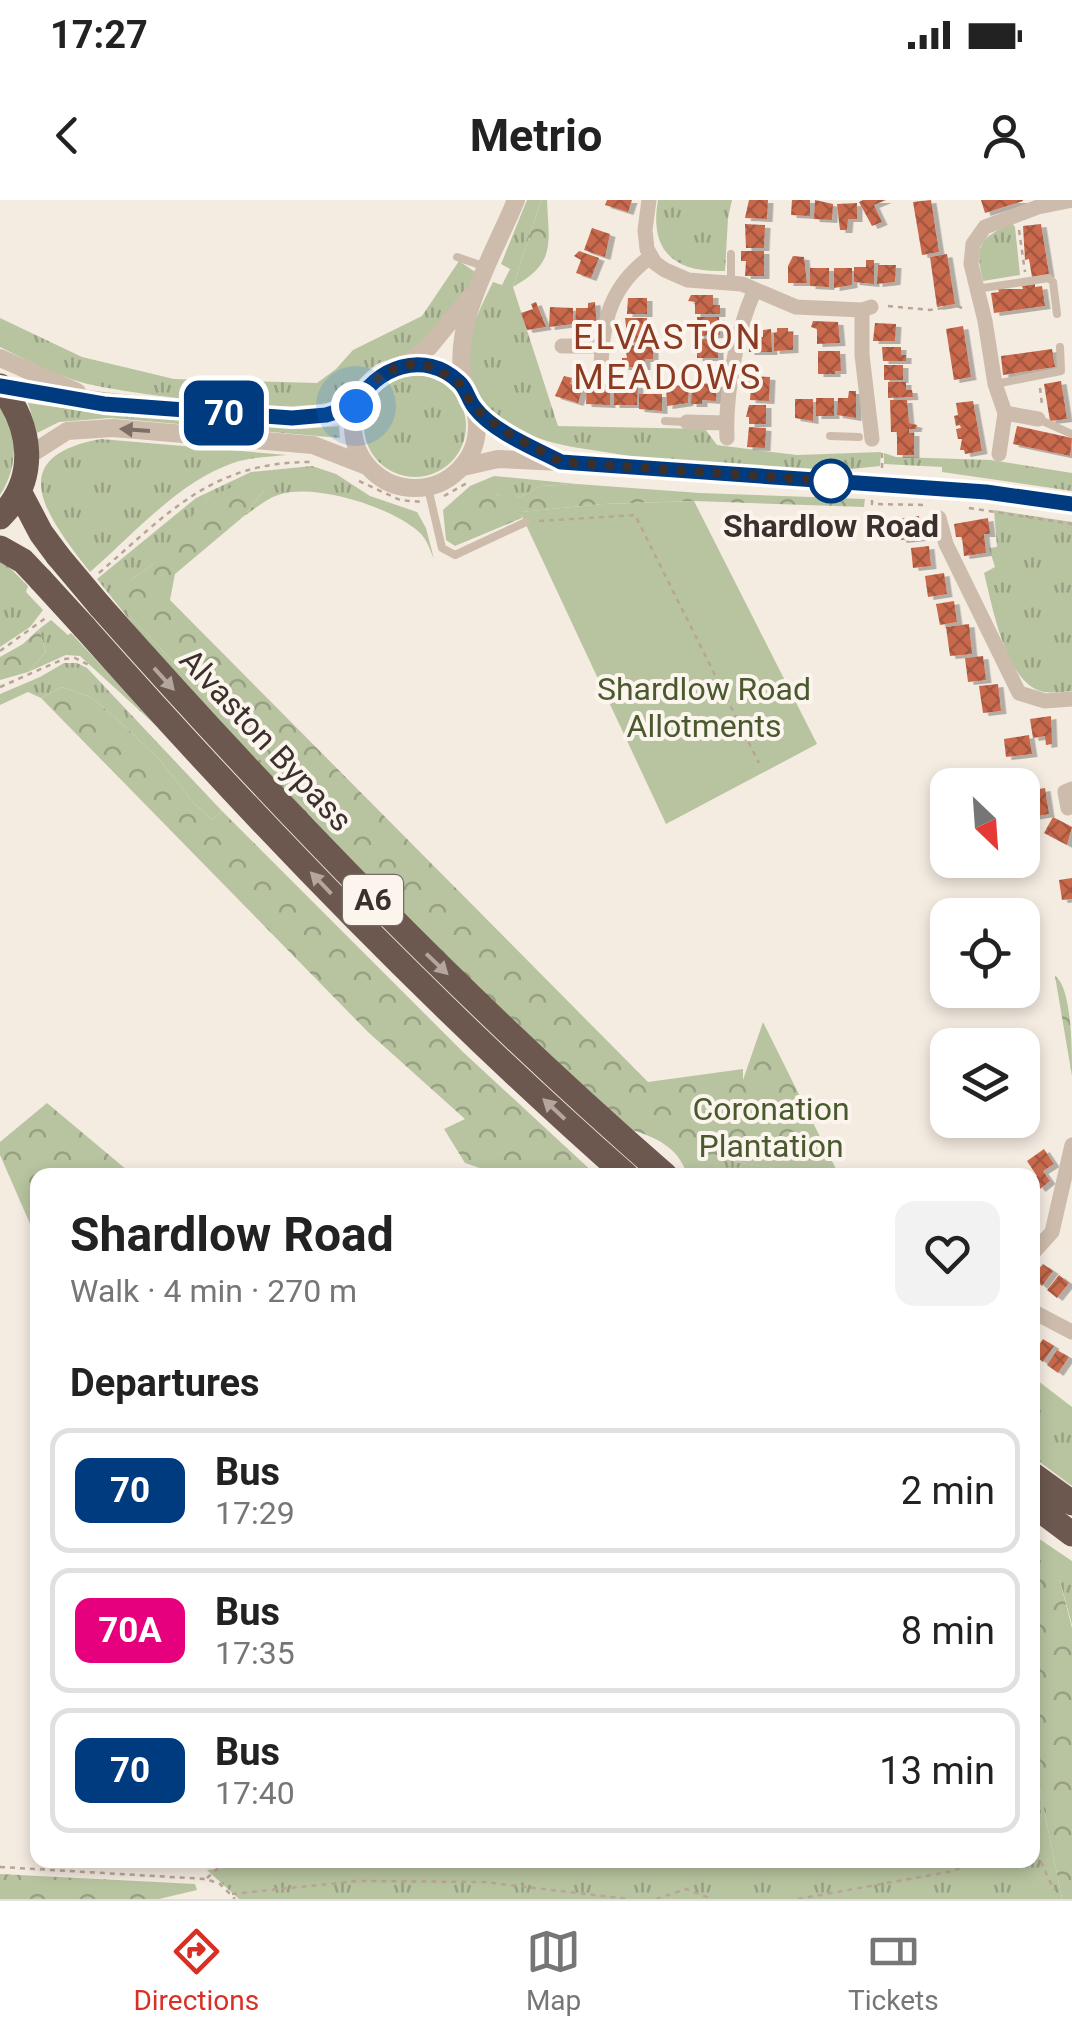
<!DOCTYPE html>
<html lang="en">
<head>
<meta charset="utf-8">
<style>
	body { margin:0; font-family:Roboto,sans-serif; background:#f2f2f2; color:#222; height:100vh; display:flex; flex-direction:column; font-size:38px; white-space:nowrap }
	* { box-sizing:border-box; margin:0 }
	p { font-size:32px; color:#767676 }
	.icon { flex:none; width:55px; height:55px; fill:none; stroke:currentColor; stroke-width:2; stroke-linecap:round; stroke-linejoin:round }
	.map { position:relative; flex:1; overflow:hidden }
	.details { position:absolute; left:30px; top:968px; width:1010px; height:700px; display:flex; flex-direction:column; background:#fff; border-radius:20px; box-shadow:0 5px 15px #0003 }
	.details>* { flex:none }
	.badge { padding:0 20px; border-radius:15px; font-size:35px; line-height:65px }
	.needle { width:65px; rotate:155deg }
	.controls { position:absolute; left:930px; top:568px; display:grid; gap:20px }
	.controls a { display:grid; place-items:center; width:110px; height:110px; border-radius:20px; background:#fff; box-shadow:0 5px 15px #0003; font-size:50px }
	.you { position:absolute; width:50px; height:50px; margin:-25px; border:8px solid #fff; border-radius:50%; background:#1a73e8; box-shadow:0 0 0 15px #1a73e833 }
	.map>.badge { position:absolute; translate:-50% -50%; box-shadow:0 0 0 5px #fff }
	h2 { padding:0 40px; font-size:38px; line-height:90px }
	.round { display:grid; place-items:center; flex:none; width:105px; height:105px; border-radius:20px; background:#f2f2f2 }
	.head { display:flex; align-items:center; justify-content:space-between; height:170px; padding:0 40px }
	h1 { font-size:48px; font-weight:700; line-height:75px }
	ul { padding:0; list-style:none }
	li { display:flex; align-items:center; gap:30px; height:125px; margin:0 20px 15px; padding:0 20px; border:5px solid #e0e0e0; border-radius:20px }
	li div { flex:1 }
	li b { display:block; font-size:38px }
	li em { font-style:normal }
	li .badge { min-width:110px; font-weight:700; text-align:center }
	.status { display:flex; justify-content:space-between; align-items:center; height:70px; padding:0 50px; background:#fff; direction:ltr }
	.status svg { height:28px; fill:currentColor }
	header { display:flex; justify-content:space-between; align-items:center; height:130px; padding:0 40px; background:#fff; font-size:45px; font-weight:700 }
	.dock { display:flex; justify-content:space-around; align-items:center; height:140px; border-top:2px solid #e0e0e0; background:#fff; font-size:28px; color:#767676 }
	.dock a { display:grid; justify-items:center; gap:5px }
	.dock .current { color:#d93025 }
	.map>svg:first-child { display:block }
	.grass { fill:url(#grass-tufts) }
	.forest { fill:url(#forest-crowns) }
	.garden { fill:#b8c4a0 }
	.building { fill:url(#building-cross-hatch); filter:url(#shadow) }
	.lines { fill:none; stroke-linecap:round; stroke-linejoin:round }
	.path { stroke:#b9a596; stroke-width:2.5; stroke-dasharray:5 5; stroke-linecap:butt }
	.service { stroke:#cdbbac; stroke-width:8 }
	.minor { stroke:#cdbbac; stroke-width:15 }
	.tertiary { stroke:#cdbbac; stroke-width:18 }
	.trunk { stroke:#6c584f; stroke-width:25 }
	.trunk-bridge { stroke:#6c584f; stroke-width:25 }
	.oneway { fill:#7d6f65 }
	.oneway2 { fill:#b4a69e }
	.line-casing { stroke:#fff; stroke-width:22 }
	.line { stroke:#003b80; stroke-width:15 }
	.walk { stroke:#3b302b; stroke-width:10; stroke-dasharray:0 18 }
	.stop-dot { fill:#fff; stroke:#003b80; stroke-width:5 }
	.labels { text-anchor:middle; stroke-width:8; stroke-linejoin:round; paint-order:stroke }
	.shield { fill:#fbf5ee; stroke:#756b66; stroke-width:2.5 }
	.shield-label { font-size:30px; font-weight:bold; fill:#3b302b }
	.stop-label { font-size:32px; font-weight:bold; fill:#3b302b; stroke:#fbf5ee }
	.park-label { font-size:32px; fill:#4a5a2e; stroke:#fbf5ee }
	.street-label { font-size:32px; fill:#3b302b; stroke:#fbf5ee }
	.neighbourhood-label { font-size:35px; letter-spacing:2.5px; fill:#8c3b22; stroke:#fbf5ee }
</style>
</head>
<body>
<div class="status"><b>17:27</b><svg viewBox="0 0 49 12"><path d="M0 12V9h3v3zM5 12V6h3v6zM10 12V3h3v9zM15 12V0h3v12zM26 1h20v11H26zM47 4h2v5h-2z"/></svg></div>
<header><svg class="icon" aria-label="back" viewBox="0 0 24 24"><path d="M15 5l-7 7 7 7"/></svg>Metrio<svg class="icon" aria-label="person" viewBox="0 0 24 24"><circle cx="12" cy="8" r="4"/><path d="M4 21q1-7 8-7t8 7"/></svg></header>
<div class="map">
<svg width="1072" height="1699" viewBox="0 0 1072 1699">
	<defs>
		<pattern id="grass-tufts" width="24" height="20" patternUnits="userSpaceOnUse" patternTransform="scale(2.5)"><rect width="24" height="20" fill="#b8c4a0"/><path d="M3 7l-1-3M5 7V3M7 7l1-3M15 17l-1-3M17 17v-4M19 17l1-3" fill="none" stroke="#97a083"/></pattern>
		<pattern id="forest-crowns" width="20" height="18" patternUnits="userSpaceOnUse" patternTransform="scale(2.5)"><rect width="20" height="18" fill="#b8c4a0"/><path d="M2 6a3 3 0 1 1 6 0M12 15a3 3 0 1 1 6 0" fill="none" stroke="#97a083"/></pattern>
		<pattern id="building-cross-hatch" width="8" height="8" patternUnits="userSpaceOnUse" patternTransform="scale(2.5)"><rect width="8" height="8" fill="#c8694b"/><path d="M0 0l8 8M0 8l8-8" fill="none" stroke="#a4573f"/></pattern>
		<filter id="shadow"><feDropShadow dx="5.5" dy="3" stdDeviation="0" flood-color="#0004"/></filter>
	</defs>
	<rect width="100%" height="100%" fill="#f4ebe1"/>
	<path class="grass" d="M527,0H541L513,87L558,226L705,229L717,245L797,255L881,252L880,266L842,270L840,274C763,269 686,266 611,253C586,249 559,246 535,237C507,227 480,207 471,177C461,143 479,111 493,82L502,85L510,69L501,64Z
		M658,0H732L728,18L725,71C674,73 649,51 658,0Z
		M1012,23L1015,27L1020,75L983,81C974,45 980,38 1012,23Z
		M459,61L478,74C458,105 440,134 408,153C397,159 383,159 373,167C358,178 350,195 333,201C295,216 127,194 84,183C54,175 27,160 0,147V118L82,157L174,179L317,183L336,169L353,150L422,116Z
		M364 226a51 51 0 1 1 102 0a51 51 0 1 1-102 0Z
		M0,203C18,232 19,266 0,295Z
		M28,203L90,212L301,229L339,226L340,238L110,218L59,222L37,233Z
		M101,239L287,255C269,257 250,257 233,263C178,282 133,335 90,372C48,318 0,257 101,239Z
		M884,253L896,257L991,260L1072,273V291L942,272V267L884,264Z
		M312,266L336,274L370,296L417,312L426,328L434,359C430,350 427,339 419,332C392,307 313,282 278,295C266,299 255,309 244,316L265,289L209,297L153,364L132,379L128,414L271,566L358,675L179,482L97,379L196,298L251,272Z
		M494,276L577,284L541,286L520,297L505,293L498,296L490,286H470Z
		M994,310L1072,322V491C1062,492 1050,494 1040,491C1005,480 992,404 984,373L995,367L989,348L997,347Z
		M0,358L28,386L26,392L43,410L30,427L0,447Z
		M51,420L68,435L71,433L163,532L80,456L66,455L28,472L46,452L39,429Z
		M64,463H77L87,468L222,611L212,620L193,602L161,561L117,519L91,497L62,487L41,498L28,492L0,505V494L40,477Z
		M722,954L735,962L775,968L780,975H709Z
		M1033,1177L1072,1207V1286L1033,1257Z
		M1032,1334L1072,1361V1425L1060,1381L1033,1369Z
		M1033,1554L1062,1699H239L207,1670L223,1668L236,1660H1032Z"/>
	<path class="forest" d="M541,0H547C549,45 556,63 513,87Z
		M244,282L265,289L244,316L175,374L170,400L648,882L743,869V880L763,822L839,975H780L774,968L735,962L723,954L709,975H687C679,947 654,936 628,929L358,675L271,566L128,414L122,396L132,379L153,364L151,343L166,345L209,297Z
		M577,284L700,293L865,299L864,307L694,301L603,304L521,312L522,318L455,346L446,340L443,310L470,286H491L498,296L505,292L520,297L541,286Z
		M39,429L46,452L28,472L0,480V457L23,444Z
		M62,487L91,497L117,519L161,561L193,602L212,620L222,611L463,852L596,975H500L465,963L444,929L465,919L368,832L41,498Z
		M1055,776C1072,787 1072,851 1072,876Z
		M47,903L133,975H38L37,1023L31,1026L0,955V942Z
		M1033,1365L1060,1381L1072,1428V1699H1062L1033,1554Z
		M0,1674L195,1684L197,1690L159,1699H0Z"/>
	<path class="garden" d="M694,301L817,544L666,624L520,312L603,304Z"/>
	<path class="building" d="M607,0H632L628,12L605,5Z
		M749,0H768L767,19L745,18Z
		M792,0H810V16L791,15Z
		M815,0L833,4L832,20L814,19Z
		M863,0H886L874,5L882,22L872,26L859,2Z
		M931,0L939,52L922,55L913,2Z
		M981,0H1023V1L985,13Z
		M857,3V19H848L847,30H840L837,4Z
		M745,24L765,25L764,48H746Z
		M1041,24L1049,74L1032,77L1029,59L1025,60L1023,26Z
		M592,28L610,34L605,57L584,50Z
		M579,51L599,58L591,78L576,73L581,60L574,56Z
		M741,51H764V76H745L746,61H741Z
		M947,54L955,104L937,107L930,57Z
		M793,56L804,57L807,83H788V66Z
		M866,60H874V84L854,82V67H866Z
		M878,65H896L895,82L877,84Z
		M810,68H829V87L810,86Z
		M834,68H852V85L834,88Z
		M1035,84V87L1042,86L1045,106L994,113L991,93L999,92L998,89H1023L1022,86Z
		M691,95H713V105H720V114H695V102L688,101Z
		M628,98H647V114H627Z
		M536,102L546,127L527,130L521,113L533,109L531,104Z
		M595,102L597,126L575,125L576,108H588V103Z
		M550,107L573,108V124L549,127Z
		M697,117H719L720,135L698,136Z
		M625,118H647V142H628Z
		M813,121L838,122L840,143L817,144V129L811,127Z
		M875,123L896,124L895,141H873Z
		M963,126L971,177L954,180L946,129Z
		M777,128H788V132H793V150L774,151V133L777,132Z
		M771,129L772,152H749V135L763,137V130Z
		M697,139H718V158H697Z
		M625,145L653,146V159H645V167H622V158H627Z
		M882,147H901V155H906V161H883Z
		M1052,149L1055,167L1003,175L1001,156Z
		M818,151H840L841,171H835V174H818Z
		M884,165H903V180H884Z
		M564,176L572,178L570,184L583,188L578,203L555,196Z
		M747,176L770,177L769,201L750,200L751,186H746Z
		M1061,181L1067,219L1050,221L1044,184Z
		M888,182H906V190H912L913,197L888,198Z
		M692,183L717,184L716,201L702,200V204H691Z
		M587,184H610V205L586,204Z
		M628,185H638L637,205H614V189L628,190Z
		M666,185L689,186L688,203L667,206Z
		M849,191H856V218L837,215L838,198H848Z
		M639,194H662V211L639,209Z
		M816,198H834V216H816Z
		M795,199H813V221L795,218Z
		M890,200H907L909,223L917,225L916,229H909V233H914V255H897V232H891Z
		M973,201L982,251L965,254L964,250H960L962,239H958L956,229L961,228L960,225L956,226L954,216L958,215L956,203Z
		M749,205H766V224H749V217H746Z
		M1017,226L1072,238L1070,256L1013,244Z
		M749,227L766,228L765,248L747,247Z
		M919,316L921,338L901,340L899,319Z
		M988,318L990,334H984L986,353L964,356L962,337H956L954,324Z
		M929,346L931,366L913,368L911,348Z
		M944,373L947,394L928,397L925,376Z
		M954,401L957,422L940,425L936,404Z
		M969,424L972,454L950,456L946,427Z
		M983,456L986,480L968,482L965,458Z
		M998,484L1001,511L983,513L979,486Z
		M1051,516L1052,544L1046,545L1045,536L1033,538L1030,519Z
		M1029,535L1032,554L1006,557L1004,539Z
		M1045,588L1049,614L1031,617L1027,591Z
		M1053,617L1072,627L1067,645L1044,633Z
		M1072,678V699L1062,700L1059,680Z
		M1044,949L1054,964L1043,971L1050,981L1040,989L1032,979L1037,976L1027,961Z
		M1043,1064L1053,1071L1042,1086L1032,1077Z
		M1059,1075L1069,1083L1057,1098L1047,1090Z
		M1043,1139L1054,1146L1043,1162L1033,1154Z
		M1057,1150L1069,1157L1058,1173L1047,1165Z"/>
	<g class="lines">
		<path class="path" d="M1019,30L1025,72
			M888,106L930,110L957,106L962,108
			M1040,188L1042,205
			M882,268V251
			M359,281L400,300L422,302
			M444,296L467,283
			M872,300V304L926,305
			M969,308L1072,324
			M539,321L635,315L759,563
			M99,373C168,313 212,262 310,262
			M0,451L47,417
			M0,487L64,459L75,458L91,466
			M1032,1659L1040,1660L1054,1690
			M0,1667L206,1679L220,1684L235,1699
			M207,1678L227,1660
			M232,1694L357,1681L484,1682L628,1699
			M656,1699L686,1689L712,1699
			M798,1699L948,1672L988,1660"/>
		<path class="service" d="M731,54V81
			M457,57L483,66
			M976,89L1049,78L1053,82L1057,114
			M995,184L1061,171L1060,147
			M1038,219L1072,234
			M665,221L685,222
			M830,236L859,237
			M428,288L442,348L455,355L526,322"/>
		<path class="minor" d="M649,0L645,30L647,49L655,63L665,70L688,80L742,84L796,107L862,110L871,107
			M862,110V155L872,239
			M562,146H602
			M601,168C602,120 611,86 650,57
			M1005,213L1038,219
			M687,222L726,223
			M727,238C725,195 737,128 755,90
			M999,254L1005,213L995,184L985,121L971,64L973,44L985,27L1038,7L1072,0
			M939,318L946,344L1019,493L1045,501L1072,499
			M1068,608L1065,592L1072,589
			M1032,1054L1052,1032L1072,945
			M1032,1111L1072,1132"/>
		<path class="tertiary" d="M0,158L77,192
			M353 226a62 62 0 1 1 124 0a62 62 0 1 1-124 0Z
			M406,164L429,147L470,97
			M0,186C70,198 139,206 209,211C260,215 306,221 355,206
			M465,189C448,126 493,57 516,0
			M475,208L502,230L556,260
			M28,256L67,231L113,228L313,245L367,266
			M463,267L498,259L561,262L986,292L1072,304"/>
		<path class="trunk" d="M0,186C32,226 39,279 0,317
			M19,291L41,333L58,356
			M0,348L23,361L41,380
			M100,406C277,606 463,799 665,975
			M84,427C254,619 433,805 626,975
			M1032,1274L1072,1303
			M1032,1304L1072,1334"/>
		<path class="trunk-bridge" d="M58,356L100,406
			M41,380L84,427"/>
	</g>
	<defs><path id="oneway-solid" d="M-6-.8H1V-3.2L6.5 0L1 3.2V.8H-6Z" transform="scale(2.5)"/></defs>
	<use class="oneway" href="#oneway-solid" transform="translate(135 230) rotate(-176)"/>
	<g class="oneway2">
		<use href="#oneway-solid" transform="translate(164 479) rotate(48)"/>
		<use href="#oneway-solid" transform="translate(321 683) rotate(-134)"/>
		<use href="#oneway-solid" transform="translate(437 764) rotate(44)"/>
		<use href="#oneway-solid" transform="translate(554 909) rotate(-137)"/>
	</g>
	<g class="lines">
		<g class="line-casing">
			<path id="line" d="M0,186L104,204L292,218L326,215L356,206C374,167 425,149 459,182C467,189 468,200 475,208C492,231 536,249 561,262L986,292L1072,304"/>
		</g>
		<use href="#line" class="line"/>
		<path class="walk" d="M356,206L366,188L384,173L406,164L429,166L457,180L475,208L502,230L561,262L844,282L831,281"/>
	</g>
	<circle class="stop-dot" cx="831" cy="281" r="20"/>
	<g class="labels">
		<rect class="shield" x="343" y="675" width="60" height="50" rx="8"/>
		<g class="shield-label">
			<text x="373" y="710">A6</text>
		</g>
		<g class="stop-label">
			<text x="831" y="337">Shardlow Road</text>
		</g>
		<g class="park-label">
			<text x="704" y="500">Shardlow Road<tspan x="704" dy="37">Allotments</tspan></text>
			<text x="771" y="920">Coronation<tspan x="771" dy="37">Plantation</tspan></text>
		</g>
		<g class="street-label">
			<text transform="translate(266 540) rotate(47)" y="11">Alvaston Bypass</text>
		</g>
		<g class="neighbourhood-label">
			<text x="668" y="149">ELVASTON<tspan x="668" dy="40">MEADOWS</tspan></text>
		</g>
	</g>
</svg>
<div class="controls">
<a><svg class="needle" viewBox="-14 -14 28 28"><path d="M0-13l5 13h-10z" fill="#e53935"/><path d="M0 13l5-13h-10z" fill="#767676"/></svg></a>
<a><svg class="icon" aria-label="locate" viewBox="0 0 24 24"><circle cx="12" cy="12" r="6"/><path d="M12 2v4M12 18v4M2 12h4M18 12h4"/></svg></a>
<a><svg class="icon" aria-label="layers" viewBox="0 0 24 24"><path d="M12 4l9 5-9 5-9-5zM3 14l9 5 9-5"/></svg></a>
</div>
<div class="you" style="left:356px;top:206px"></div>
<b class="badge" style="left:224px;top:213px;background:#003b80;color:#fff">70</b>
<section class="details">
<div class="head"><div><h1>Shardlow Road</h1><p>Walk · 4 min · 270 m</p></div><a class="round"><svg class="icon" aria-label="heart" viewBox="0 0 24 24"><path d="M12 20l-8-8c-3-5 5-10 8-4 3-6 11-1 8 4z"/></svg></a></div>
<h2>Departures</h2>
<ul>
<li><span class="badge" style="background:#003b80;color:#fff">70</span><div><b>Bus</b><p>17:29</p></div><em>2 min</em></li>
<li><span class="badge" style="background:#e6007e;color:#fff">70A</span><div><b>Bus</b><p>17:35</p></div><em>8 min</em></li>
<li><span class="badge" style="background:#003b80;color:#fff">70</span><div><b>Bus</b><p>17:40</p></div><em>13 min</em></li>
</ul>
</section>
</div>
<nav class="dock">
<a class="current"><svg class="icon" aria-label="directions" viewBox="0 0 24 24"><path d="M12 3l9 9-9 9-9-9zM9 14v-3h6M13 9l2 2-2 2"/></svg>Directions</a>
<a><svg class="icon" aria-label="map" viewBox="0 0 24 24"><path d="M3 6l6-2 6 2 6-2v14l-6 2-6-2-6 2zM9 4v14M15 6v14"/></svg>Map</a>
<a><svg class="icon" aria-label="tickets" viewBox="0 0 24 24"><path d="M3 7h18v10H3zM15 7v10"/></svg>Tickets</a>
</nav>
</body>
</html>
